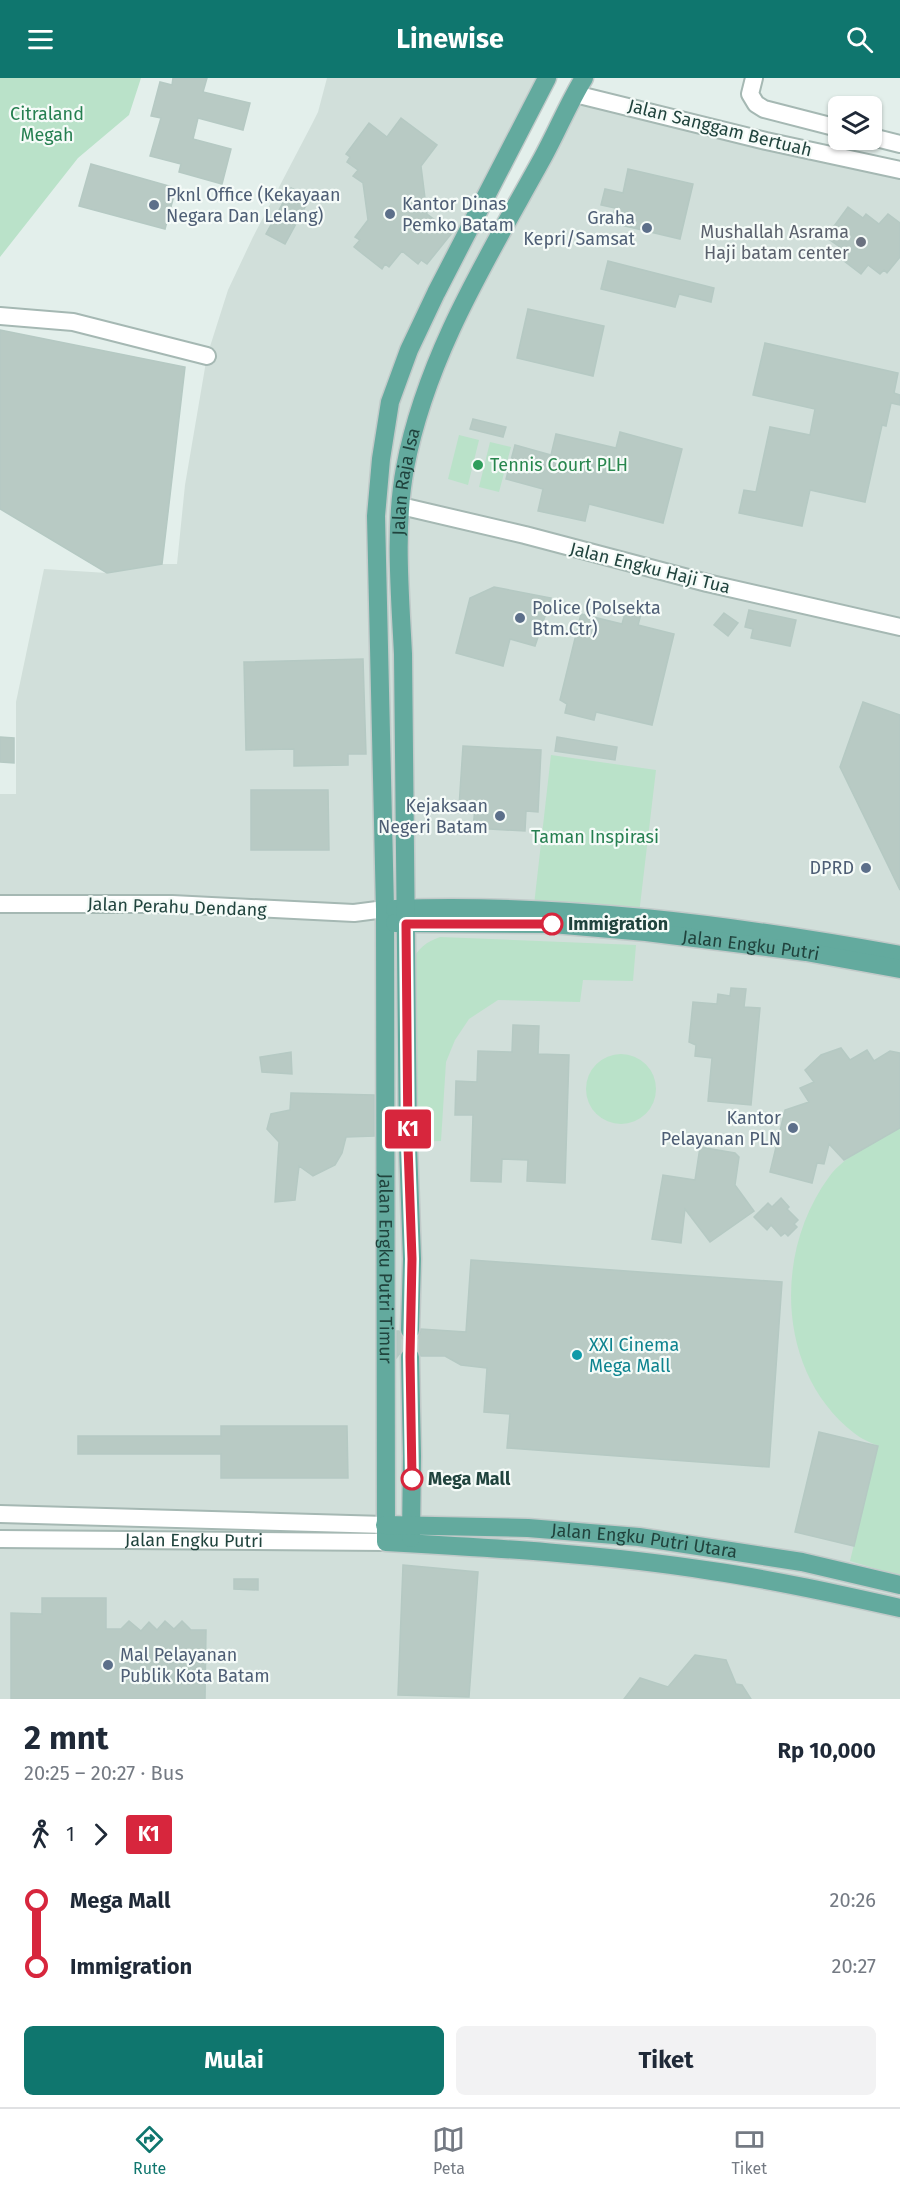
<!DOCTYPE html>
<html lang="id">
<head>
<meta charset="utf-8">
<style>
	body { margin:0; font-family:"Fira Sans",sans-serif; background:#f2f2f3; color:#1f2937; height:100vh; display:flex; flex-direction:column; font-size:22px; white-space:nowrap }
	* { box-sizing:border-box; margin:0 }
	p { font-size:20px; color:#747a83 }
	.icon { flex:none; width:33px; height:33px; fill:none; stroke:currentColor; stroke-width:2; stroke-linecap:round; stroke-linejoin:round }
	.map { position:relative; height:1621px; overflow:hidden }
	.panel { display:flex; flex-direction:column; background:#fff; flex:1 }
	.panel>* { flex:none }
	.badge { padding:0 12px; border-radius:4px; font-size:21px; line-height:39px }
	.controls { position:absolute; left:828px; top:18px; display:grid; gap:12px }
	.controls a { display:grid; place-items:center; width:54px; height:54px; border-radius:9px; background:#fff; box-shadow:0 2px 4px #0004; font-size:30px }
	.map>.badge { position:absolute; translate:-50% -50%; box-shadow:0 0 0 3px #fff }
	.legs { display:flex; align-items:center; gap:9px; height:66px; padding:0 24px; font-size:20px }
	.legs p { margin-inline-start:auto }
	.headline { display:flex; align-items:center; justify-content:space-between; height:102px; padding:0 24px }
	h1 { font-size:33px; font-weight:700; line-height:45px }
	.cta { display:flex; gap:12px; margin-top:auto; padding:12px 24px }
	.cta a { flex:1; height:69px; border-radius:9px; background:#0f766e; color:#fff; font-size:24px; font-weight:700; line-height:69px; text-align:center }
	.cta a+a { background:#f2f2f3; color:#1f2937 }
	ul { padding:0 24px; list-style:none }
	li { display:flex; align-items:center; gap:21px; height:66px; font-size:22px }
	li i { display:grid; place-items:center; width:9px; height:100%; margin:0 8px; background:currentColor }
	li i::after { content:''; width:15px; height:15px; margin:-8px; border:4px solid; border-radius:50%; background:#fff }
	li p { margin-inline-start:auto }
	li:first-child i { background:linear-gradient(#0000 50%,currentColor 0) }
	li:last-child i { background:linear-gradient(currentColor 50%,#0000 0) }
	header { display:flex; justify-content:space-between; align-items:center; height:78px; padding:0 24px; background:#0f766e; color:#fff; font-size:27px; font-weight:700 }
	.tab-bar { display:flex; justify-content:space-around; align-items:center; height:84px; border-top:2px solid #e0e1e3; background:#fff; font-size:16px; color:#747a83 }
	.tab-bar a { display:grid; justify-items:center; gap:3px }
	.tab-bar .active { color:#0f766e }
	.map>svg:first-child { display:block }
	.built { fill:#d1dfda }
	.green { fill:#bae2c9 }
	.building { fill:#b8cac4; stroke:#b5c9c3; stroke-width:1.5 }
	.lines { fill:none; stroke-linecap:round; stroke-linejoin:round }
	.major-tunnel { stroke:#bccdc8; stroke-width:18; stroke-dasharray:18 9; stroke-linecap:butt }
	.minor-casing { stroke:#a5b8b3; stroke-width:20 }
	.major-casing { stroke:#c1cac9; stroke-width:21 }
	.minor { stroke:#fff; stroke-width:16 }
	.major { stroke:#63aa9e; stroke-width:18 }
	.line-1-casing { stroke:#fff; stroke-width:14 }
	.line-1 { stroke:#d7263d; stroke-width:9 }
	.service-dot { fill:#5c6f8a; stroke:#f5fbf8; stroke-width:2 }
	.worship-dot { fill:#6b7280; stroke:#f5fbf8; stroke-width:2 }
	.leisure-dot { fill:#2e9e5b; stroke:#f5fbf8; stroke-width:2 }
	.stop-1-dot { fill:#fff; stroke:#d7263d; stroke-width:3 }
	.culture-dot { fill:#0f9aa8; stroke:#f5fbf8; stroke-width:2 }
	.labels { text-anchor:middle; stroke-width:4.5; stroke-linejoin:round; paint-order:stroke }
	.park-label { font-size:18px; fill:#257f50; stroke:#f5fbf8 }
	.street-label { font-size:18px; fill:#20433d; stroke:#f5fbf8 }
	.service-label { font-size:18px; fill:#4e5e75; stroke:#f5fbf8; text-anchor:start }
	.worship-label { font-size:18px; fill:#5b616d; stroke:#f5fbf8; text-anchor:end }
	.leisure-label { font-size:18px; fill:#27864d; stroke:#f5fbf8; text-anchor:start }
	.stop-label { font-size:18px; font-weight:bold; fill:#20433d; stroke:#f5fbf8; text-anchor:start }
	.culture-label { font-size:18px; fill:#0d838f; stroke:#f5fbf8; text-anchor:start }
</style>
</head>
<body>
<header><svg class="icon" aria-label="menu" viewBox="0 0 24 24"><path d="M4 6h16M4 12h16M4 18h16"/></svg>Linewise<svg class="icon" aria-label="search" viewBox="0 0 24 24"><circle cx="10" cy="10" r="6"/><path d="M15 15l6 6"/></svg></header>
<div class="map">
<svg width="900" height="1621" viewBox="0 0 900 1621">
	<rect width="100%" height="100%" fill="#e3efeb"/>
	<path class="built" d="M327,0H547L476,139L501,153L575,16L900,92V1621H0V716H16V624L44,491L107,495L162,486H177L185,407L207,278L228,212L253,159L312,46L318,34Z"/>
	<path class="green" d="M0,0H141L129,37L78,80L0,179Z
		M459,357L479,362L468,407L448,401Z
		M490,364L511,369L499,414L479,409Z
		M551,677L656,692L639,836L534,827Z
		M440,859L636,867L633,903L583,902L580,924L498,922L469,941L455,962L446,984L441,1063L411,1064V883C419,870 426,864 440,859Z
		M586 1011a35 35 0 1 1 70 0a35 35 0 1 1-70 0Z
		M900,1050V1498L850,1483L878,1368C870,1364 861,1361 854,1355C777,1295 773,1175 829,1099C846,1076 876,1064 900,1050Z"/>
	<path class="building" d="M173,0H207L203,14L250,25L243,52L198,40L193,61L231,71L222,106L179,94L181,86L150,78L161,40L151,38L160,4L172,7Z
		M401,40L437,67L421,88L427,136L452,155L427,186L421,182L418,186L402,173L389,189L385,186L382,191L354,169L360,162L355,159L368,142L363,105L353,98L358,92L347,84L350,79L346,76L369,45L387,59Z
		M91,86L176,110L165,151L79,128Z
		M628,91L693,106L680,161L612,145L615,130L601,127L605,111L623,115Z
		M291,110L310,120L285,166L266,156Z
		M848,129L863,140L866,136L879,146L888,136L900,145V179L887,195L884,192L880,196L868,187L861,196L840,180L841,170L826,159Z
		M608,183L714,210L711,224L679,216L675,229L601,211Z
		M528,231L604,248L593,298L517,280Z
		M0,252L185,289L162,486L107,495L0,431Z
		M765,265L898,295L894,315L900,317V327L891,325L886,348L882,347L865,424L810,412L802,448L739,435L744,412L756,414L770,349L810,357L815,331L753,317Z
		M473,341L506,349L503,359L470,351Z
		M620,354L682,371L663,445L589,426L585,443L538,433L543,411L506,401L515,367L551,377L556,356L616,370Z
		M494,509L551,520L535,568L510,561L503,588L456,575L470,520Z
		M626,532L641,536L638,547L674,556L652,647L596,634L594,642L565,635L567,626L560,622L581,536L622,546Z
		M749,532L796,542L790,568L751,560L753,551L745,549Z
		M724,535L738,545L728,558L714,547Z
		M363,581L366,676H348V687L294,688V671L246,672L244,584Z
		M863,624L900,637V812L840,689Z
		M0,659L14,660V685L0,684Z
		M557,659L617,669L615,682L555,673Z
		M463,668L541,672L538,734L526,733L525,753L473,750L475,730L459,729Z
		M251,712H328L329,772H251Z
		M731,910L746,911L744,929L760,930L751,1027L708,1023L712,980L695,978L696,967L689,964L693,924L717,926L718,916L730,918Z
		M513,947L539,948L538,976L569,977L565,1105L527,1103L528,1082L502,1081L501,1104L471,1103L473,1037H455L456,1003L477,1004L478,973L512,974Z
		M841,970L850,982L867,972L874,983L890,973L900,975V1050L844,1082L829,1066L824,1086L817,1085L812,1105L770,1094L785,1032L809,1024L800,1010L814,1004L805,992L821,977Z
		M291,974L292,996L262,994L260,979Z
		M291,1015L374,1017V1058L346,1059L342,1075L335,1087L313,1098L299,1088L295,1122L275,1124L279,1064L267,1051L271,1036L290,1032Z
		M700,1069L735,1075L739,1079L735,1107L754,1133L710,1164L685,1131L681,1165L652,1161L663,1097L695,1102Z
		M781,1120L789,1129L787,1131L798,1142L794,1146L797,1149L788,1158L785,1155L781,1158L771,1147L767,1152L754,1139L768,1125L772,1129Z
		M471,1182L782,1204L769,1389L507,1370L510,1336L484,1334L487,1290L461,1287L445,1278H421L419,1273L410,1268L404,1270L397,1279V1253H399L404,1261L410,1263L419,1258L421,1251L466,1254Z
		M221,1348H347L348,1400H221V1376H78V1358H221Z
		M819,1354L878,1368L854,1468L795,1454Z
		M403,1487L478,1494L469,1619L398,1617Z
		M234,1501H258V1512L234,1511Z
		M42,1520H106V1551H121L129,1543L141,1553L149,1544L157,1552L165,1543L174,1551L182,1543L191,1552H206L205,1621H11V1535L42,1536Z
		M695,1577L726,1582L736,1606L742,1607L751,1621H624L640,1600L668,1609Z"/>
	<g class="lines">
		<path class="major-tunnel" d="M410,1279V1252"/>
		<g class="minor-casing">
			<g id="minor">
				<path d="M754,0L750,16L756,26L764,31L838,50"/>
				<path d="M575,16L766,63L900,92"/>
				<path d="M872,59L900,66"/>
				<path d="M0,238L73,244L207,278"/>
				<path d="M401,428L525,457L707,505L900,549"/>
				<path d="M0,826H172L354,835L385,831"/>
				<path d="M0,1436L385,1447"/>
				<path id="s1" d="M0,1461L386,1464"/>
			</g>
		</g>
		<g class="major-casing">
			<g id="major">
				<path id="s2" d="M547,0L436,215L409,272L390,324L381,381L376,438L385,831L386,1464C495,1470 604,1476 712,1493C775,1502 838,1516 900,1530"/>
				<path d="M395,831C565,825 734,847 900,877"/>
				<path id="s3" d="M395,845L552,846L646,854L806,874L900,891"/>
				<path id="s4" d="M410,1252L412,1181L408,1068L403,576C400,515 394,450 405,390C426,278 488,179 542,81C557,54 568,26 584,0"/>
				<path d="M410,1279L412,1378L411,1460"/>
				<path id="s5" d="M385,1447L528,1450L639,1459L802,1484L900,1507"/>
			</g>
		</g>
		<use href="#minor" class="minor"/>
		<use href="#major" class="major"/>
	</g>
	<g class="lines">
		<g class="line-1-casing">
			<path id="line-1" d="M412,1401L410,1279L412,1181L408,1068L406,846H552"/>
		</g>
		<use href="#line-1" class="line-1"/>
	</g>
	<g class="service-dot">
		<circle cx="154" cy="127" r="6"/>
		<circle cx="390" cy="136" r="6"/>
		<circle cx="647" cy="150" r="6"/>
		<circle cx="520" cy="540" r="6"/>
		<circle cx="500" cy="738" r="6"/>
		<circle cx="866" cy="790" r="6"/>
		<circle cx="793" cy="1050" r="6"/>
		<circle cx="108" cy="1587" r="6"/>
	</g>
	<circle class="worship-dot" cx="861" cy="164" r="6"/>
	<circle class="leisure-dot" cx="478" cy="387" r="6"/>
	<g class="stop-1-dot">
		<circle cx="552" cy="846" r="10"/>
		<circle cx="412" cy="1401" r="10"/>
	</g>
	<circle class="culture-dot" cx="577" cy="1277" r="6"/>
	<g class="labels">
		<g class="park-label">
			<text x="47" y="42">Citraland<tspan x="47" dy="21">Megah</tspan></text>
			<text x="595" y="765">Taman Inspirasi</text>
		</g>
		<g class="street-label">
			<text transform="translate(720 50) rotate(14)" y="6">Jalan Sanggam Bertuah</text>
			<text dy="6" stroke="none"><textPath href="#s4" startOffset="849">Jalan Raja Isa</textPath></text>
			<text transform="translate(650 490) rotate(14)" y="6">Jalan Engku Haji Tua</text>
			<text transform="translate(177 829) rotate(2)" y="6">Jalan Perahu Dendang</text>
			<text dy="6" stroke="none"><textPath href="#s3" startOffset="357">Jalan Engku Putri</textPath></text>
			<text dy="6" stroke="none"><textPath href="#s2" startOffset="1228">Jalan Engku Putri Timur</textPath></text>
			<text dy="6" stroke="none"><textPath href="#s1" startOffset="194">Jalan Engku Putri</textPath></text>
			<text dy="6" stroke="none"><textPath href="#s5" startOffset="260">Jalan Engku Putri Utara</textPath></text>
		</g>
		<g class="service-label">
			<text x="166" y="123">Pknl Office (Kekayaan<tspan x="166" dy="21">Negara Dan Lelang)</tspan></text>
			<text x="402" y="132">Kantor Dinas<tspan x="402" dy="21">Pemko Batam</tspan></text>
			<text x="635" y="146" text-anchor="end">Graha<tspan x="635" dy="21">Kepri/Samsat</tspan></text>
			<text x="532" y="536">Police (Polsekta<tspan x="532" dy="21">Btm.Ctr)</tspan></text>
			<text x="488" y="734" text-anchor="end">Kejaksaan<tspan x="488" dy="21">Negeri Batam</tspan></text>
			<text x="854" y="796" text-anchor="end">DPRD</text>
			<text x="781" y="1046" text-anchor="end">Kantor<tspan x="781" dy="21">Pelayanan PLN</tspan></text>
			<text x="120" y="1583">Mal Pelayanan<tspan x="120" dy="21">Publik Kota Batam</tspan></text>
		</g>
		<g class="worship-label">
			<text x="849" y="160">Mushallah Asrama<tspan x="849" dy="21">Haji batam center</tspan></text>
		</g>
		<g class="leisure-label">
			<text x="490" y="393">Tennis Court PLH</text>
		</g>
		<g class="stop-label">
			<text x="568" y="852">Immigration</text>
			<text x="428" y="1407">Mega Mall</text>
		</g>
		<g class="culture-label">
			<text x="589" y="1273">XXI Cinema<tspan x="589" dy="21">Mega Mall</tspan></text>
		</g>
	</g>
</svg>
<div class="controls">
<a><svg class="icon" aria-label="layers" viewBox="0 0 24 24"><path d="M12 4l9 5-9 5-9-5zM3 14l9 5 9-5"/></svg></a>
</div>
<b class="badge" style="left:408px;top:1051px;background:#d7263d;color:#fff">K1</b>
</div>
<section class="panel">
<div class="headline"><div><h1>2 mnt</h1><p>20:25 – 20:27 · Bus</p></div><b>Rp 10,000</b></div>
<div class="legs"><svg class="icon" aria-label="walk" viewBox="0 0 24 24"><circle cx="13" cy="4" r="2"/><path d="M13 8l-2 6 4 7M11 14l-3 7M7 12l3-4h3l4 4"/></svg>1<svg class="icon" aria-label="forward" viewBox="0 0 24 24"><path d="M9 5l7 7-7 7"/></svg><b class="badge" style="background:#d7263d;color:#fff">K1</b></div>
<ul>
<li><i style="color:#d7263d"></i><b>Mega Mall</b><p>20:26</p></li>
<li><i style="color:#d7263d"></i><b>Immigration</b><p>20:27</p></li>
</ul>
<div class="cta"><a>Mulai</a><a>Tiket</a></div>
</section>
<nav class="tab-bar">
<a class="active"><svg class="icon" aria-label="directions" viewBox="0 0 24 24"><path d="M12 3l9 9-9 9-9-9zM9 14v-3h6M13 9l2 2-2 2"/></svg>Rute</a>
<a><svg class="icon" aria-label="map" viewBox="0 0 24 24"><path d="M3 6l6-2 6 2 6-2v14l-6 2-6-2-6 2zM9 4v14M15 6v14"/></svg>Peta</a>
<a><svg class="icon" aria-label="tickets" viewBox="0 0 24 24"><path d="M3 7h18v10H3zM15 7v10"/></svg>Tiket</a>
</nav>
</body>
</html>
